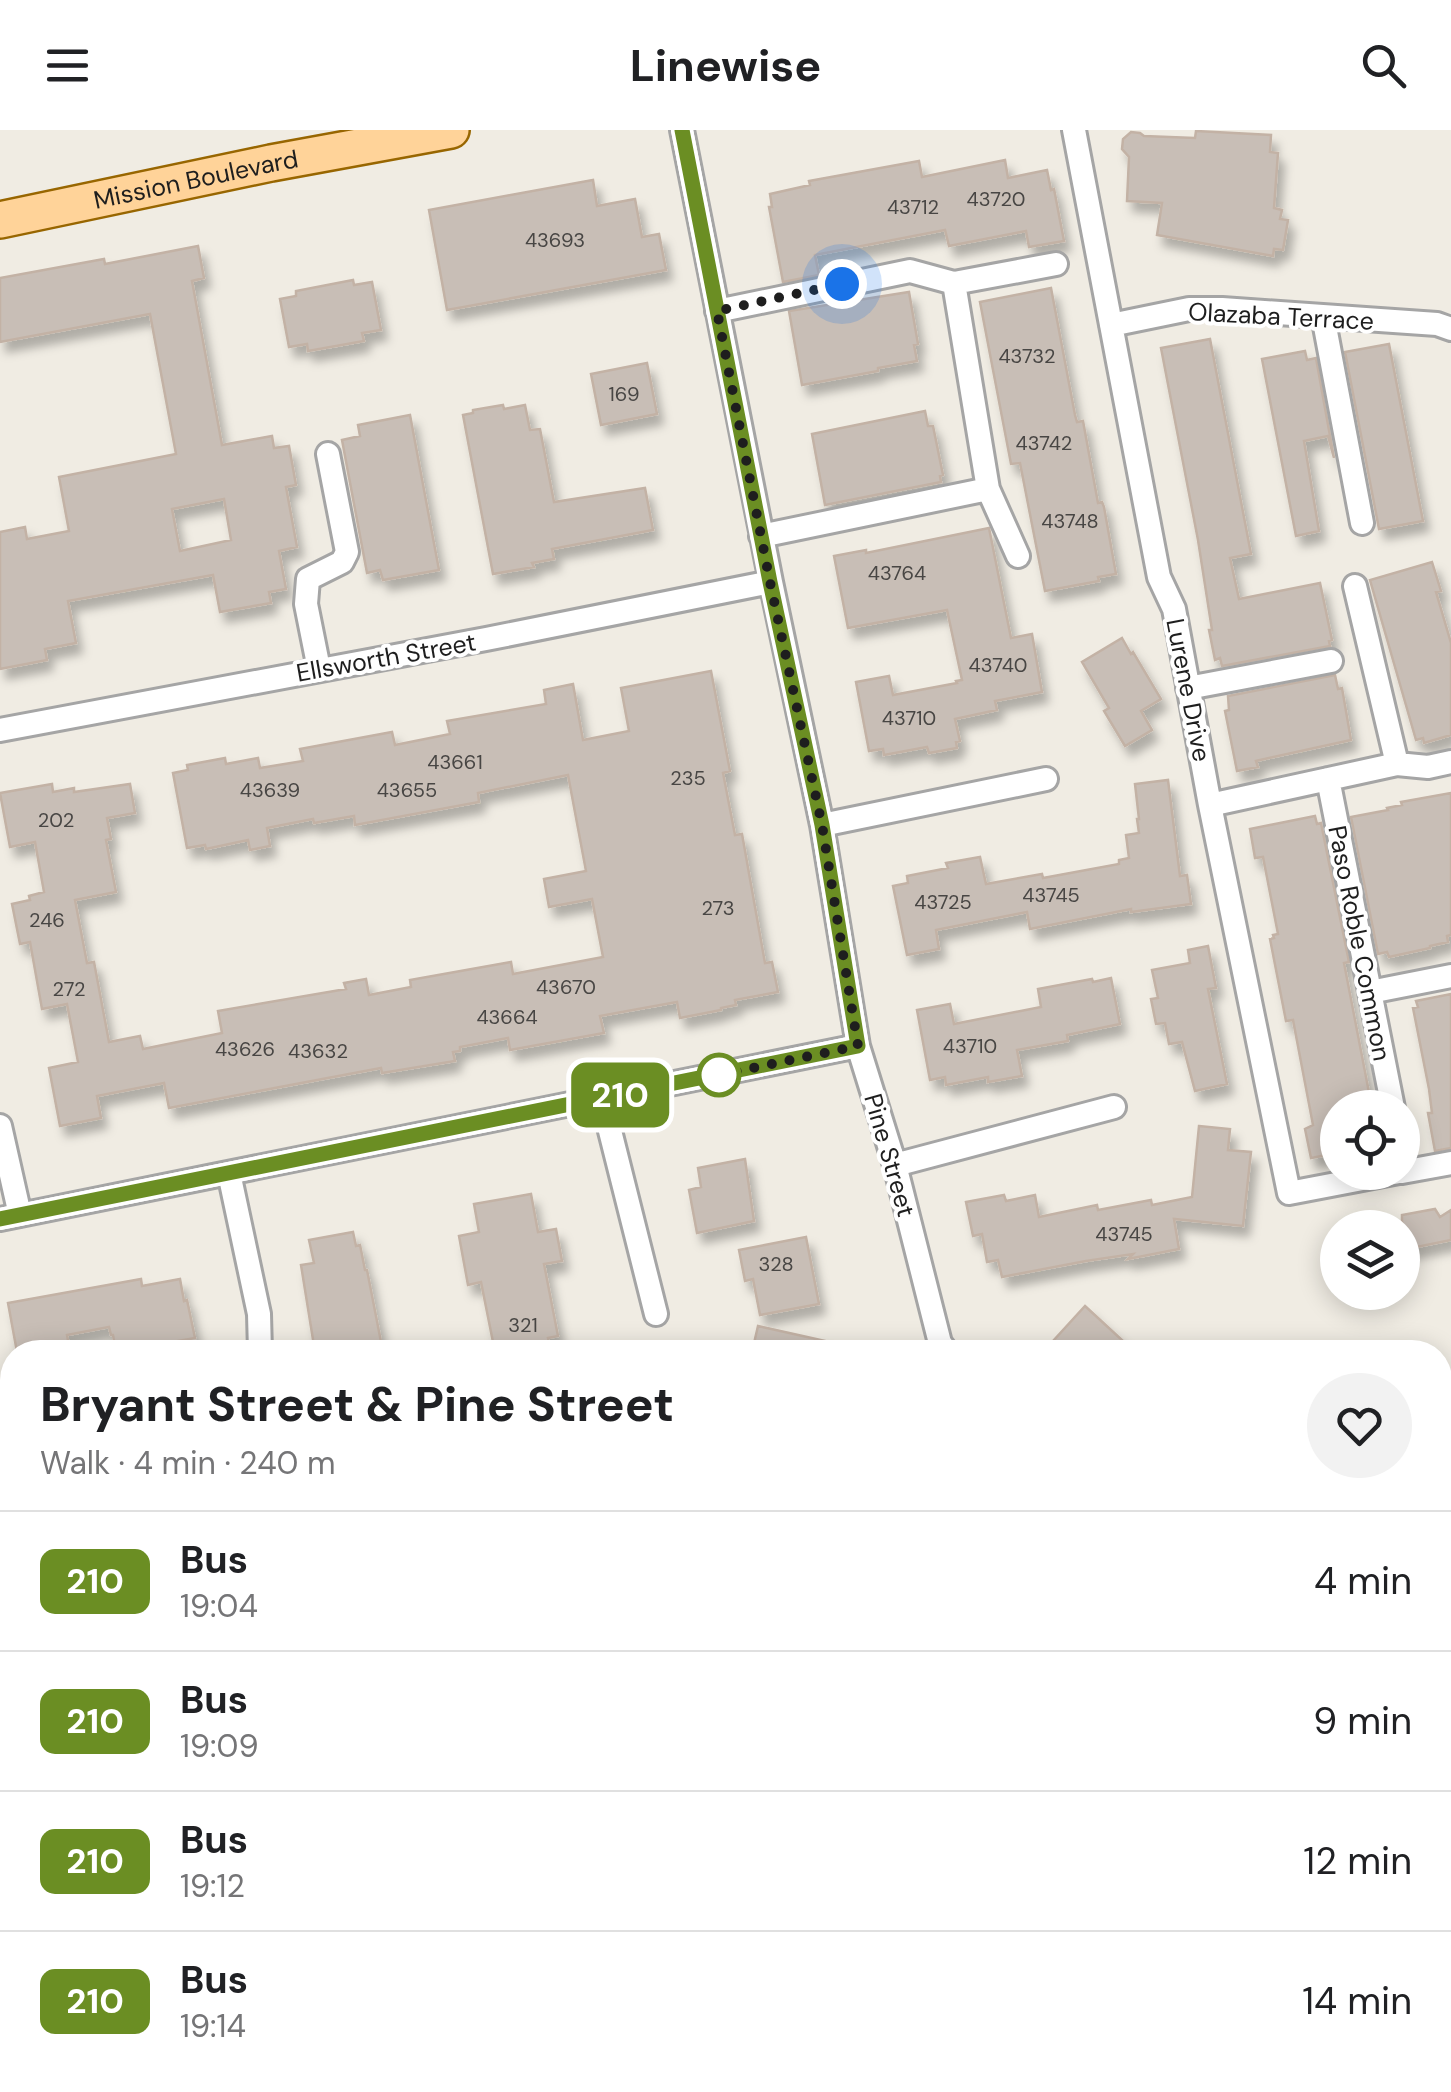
<!DOCTYPE html>
<html lang="en">
<head>
<meta charset="utf-8">
<style>
	body { margin:0; font-family:"DM Sans",sans-serif; background:#f2f2f2; color:#202124; height:100vh; display:flex; flex-direction:column; font-size:38px; white-space:nowrap }
	* { box-sizing:border-box; margin:0 }
	p { font-size:32px; color:#757577 }
	.icon { flex:none; width:55px; height:55px; fill:none; stroke:currentColor; stroke-width:2; stroke-linecap:round; stroke-linejoin:round }
	.map { position:relative; flex:1; overflow:hidden }
	.sheet { position:absolute; left:0px; top:1210px; width:1452px; height:752px; display:flex; flex-direction:column; background:#fff; border-radius:40px 40px 0 0; box-shadow:0 5px 25px #0003 }
	.sheet>* { flex:none }
	.badge { padding:0 20px; border-radius:15px; font-size:35px; line-height:65px }
	.tools { position:absolute; left:1320px; top:960px; display:grid; gap:20px }
	.tools a { display:grid; place-items:center; width:100px; height:100px; border-radius:50%; background:#fff; box-shadow:0 5px 25px #0003; font-size:50px }
	.you { position:absolute; width:50px; height:50px; margin:-25px; border:8px solid #fff; border-radius:50%; background:#1a73e8; box-shadow:0 0 0 15px #1a73e833 }
	.map>.badge { position:absolute; translate:-50% -50%; box-shadow:0 0 0 5px #fff }
	.round { display:grid; place-items:center; flex:none; width:105px; height:105px; border-radius:52px; background:#f2f2f2 }
	.headline { display:flex; align-items:center; justify-content:space-between; height:170px; padding:0 40px }
	h1 { font-size:48px; font-weight:700; line-height:75px }
	ul { padding:0; list-style:none }
	li { display:flex; align-items:center; gap:30px; height:140px; padding:0 40px; border-top:2px solid #e0e0e0 }
	li div { flex:1 }
	li b { display:block; font-size:38px }
	li em { font-style:normal }
	li .badge { min-width:110px; font-weight:700; text-align:center }
	header { display:flex; justify-content:space-between; align-items:center; height:130px; padding:0 40px; background:#fff; font-size:45px; font-weight:700 }
	.map>svg:first-child { display:block }
	.park { fill:#bdfdc2 }
	.building { fill:#c8beb6; stroke:#c3b2a5; stroke-width:2.5; fill-rule:evenodd; filter:url(#shadow) }
	.lines { fill:none; stroke-linecap:round; stroke-linejoin:round }
	.minor-casing { stroke:#a5a5a5; stroke-width:28 }
	.primary-casing { stroke:#986600; stroke-width:40 }
	.minor { stroke:#fff; stroke-width:22 }
	.primary { stroke:#ffd399; stroke-width:35 }
	.line-casing { stroke:#fff; stroke-width:22 }
	.line { stroke:#6b8e23; stroke-width:15 }
	.walk { stroke:#1e1e1e; stroke-width:10; stroke-dasharray:0 18 }
	.stop-dot { fill:#fff; stroke:#6b8e23; stroke-width:5 }
	.labels { text-anchor:middle; stroke-width:8; stroke-linejoin:round; paint-order:stroke }
	.number-label { font-size:20px; fill:#484644 }
	.street-label { font-size:25px; fill:#1e1e1e; stroke:#fff }
</style>
</head>
<body>
<header><svg class="icon" aria-label="menu" viewBox="0 0 24 24"><path d="M4 6h16M4 12h16M4 18h16"/></svg>Linewise<svg class="icon" aria-label="search" viewBox="0 0 24 24"><circle cx="10" cy="10" r="6"/><path d="M15 15l6 6"/></svg></header>
<div class="map">
<svg width="1451" height="1962" viewBox="0 0 1451 1962">
	<defs>
		<filter id="shadow"><feDropShadow dx="6" dy="10" stdDeviation="5" flood-color="#0004"/></filter>
	</defs>
	<rect width="100%" height="100%" fill="#f0ece3"/>
	<path class="park" d="M12,1644V1781L0,1793V1654Z
		M199,1950H761L725,1962L126,1961Z
		M848,1950H952L929,1962Z"/>
	<path class="building" d="M1196,1L1271,5L1270,22L1278,23L1274,78L1282,80L1280,89L1288,90L1283,120L1274,119L1273,126L1157,105L1162,73L1127,71L1129,27L1122,19L1123,9L1131,2L1140,3L1144,6L1195,8Z
		M1005,30L1008,48L1047,40L1051,60L1054,59L1064,111L1029,117L1026,101L949,116L945,100L815,125L819,145L783,152L769,77H772L770,64L810,55L809,51L919,31L922,47Z
		M593,50L597,76L635,69L642,107L659,104L666,140L447,180L429,80Z
		M198,116L204,148L192,151L222,315L272,306L274,318L289,316L296,355L286,357L297,417L279,421L286,459L269,462L271,473L220,482L213,445L68,471L76,513L45,519L47,530L0,539V402L25,397L27,409L69,401L59,347L176,324L150,184L0,212V148L104,129L105,134ZM224,369L231,410L180,421L172,379Z
		M353,150L354,155L372,152L381,200L362,203L364,211L308,221L307,214L289,217L280,169L296,166V161Z
		M1051,158L1075,285L1077,292L1083,291L1098,373L1102,372L1104,377L1116,444L1098,447L1099,451L1045,461L1020,333L1011,334L980,172Z
		M909,162L918,214L914,215L917,231L878,238V241L802,255L789,181Z
		M1210,209L1251,424L1230,428L1239,469L1320,453L1332,510L1329,511L1330,516L1222,536L1220,528L1215,530L1209,500H1212L1198,410L1161,218Z
		M1389,214L1423,391L1379,399L1345,222Z
		M1305,221L1307,230L1316,228L1334,328L1328,306L1304,311L1319,401L1296,406L1262,229Z
		M647,233L657,284L601,295L591,244Z
		M503,275L504,279L525,275L530,300L540,299L554,372L645,358L653,400L552,419L554,429L532,433L534,437L493,444L463,285L473,283V280Z
		M925,281L928,296H933L943,345L940,346L941,352L825,375L812,304Z
		M410,285L439,440L383,450L380,440L367,443L342,310L360,306L358,295Z
		M989,398L1011,508L1032,504L1042,562L995,571L997,580L955,589L960,611L956,612L957,618L929,623L927,617L884,625L883,619L869,621L856,552L889,546L893,565L957,553L956,551L962,550L947,480L848,498L834,426L866,420V423Z
		M1432,432L1441,461L1436,462L1451,513V605L1424,613L1423,608L1416,610L1370,450Z
		M1122,508L1131,524L1133,522L1161,569L1141,581L1152,600L1125,616L1104,581L1109,578L1082,532Z
		M711,541L730,641L723,643L735,705L742,704L765,833L772,832L778,862L735,870L736,875L721,878V880L680,888L677,872L600,886L604,903L510,920L508,908L460,917V921L453,922L455,931L382,943L381,938L169,978L164,953L97,966L101,988L60,996L49,938L78,932L67,874L42,879L30,812L20,814L12,774L30,770L29,766L44,762L35,712L10,717L0,663L52,654L53,662L74,658V662L130,654L135,683L107,688L111,709L106,710L116,762L75,770L87,833L94,832L109,912L140,906L143,919L222,903L218,881L346,859L344,853L366,849L369,865L411,857L410,850L511,832L513,844L603,827L592,769L549,777L544,749L586,741L568,645L478,663L479,672L355,695L354,686L314,693L313,689L267,698L270,716L250,720L248,710L206,719L205,715L187,718L173,643L188,640L187,635L225,628L226,634L258,628L260,638L303,631L300,619L392,602L395,615L450,604L447,591L546,574L544,560L573,554L583,610L629,601L621,558Z
		M1335,545L1338,559L1342,558L1351,610L1269,628L1256,631L1258,637L1237,641L1225,581L1229,580L1228,566Z
		M1168,650L1180,746L1187,745L1191,774L1131,782V779L1030,799L1027,782L936,800L939,819L907,825L893,756L908,753L907,746L948,738L946,733L980,727L986,754L1042,744L1043,748L1119,734V730L1129,728L1126,705L1139,703L1137,689H1139L1135,654Z
		M1451,663V805L1447,806L1448,812L1430,816V818L1389,827L1387,822L1378,824L1351,687L1388,680L1387,678L1402,675L1401,672Z
		M1315,686L1317,694L1321,693L1349,832L1344,833L1372,978H1338V1023L1311,1028L1305,999L1313,995L1293,890L1286,891L1270,809L1274,808L1273,805L1278,804L1263,727L1255,728L1250,699Z
		M1208,816L1216,858L1208,859L1227,954L1195,961L1182,912L1169,914L1165,893L1156,894L1151,869L1158,868L1152,840L1190,833L1188,820Z
		M1111,848L1120,894L1067,905L1068,911L1017,920L1022,946L988,952V947L946,955L945,947L930,950L917,880L950,874L954,894L1041,877L1038,859L1092,849L1093,852Z
		M1451,864V1018L1435,1021L1428,983H1432L1429,959L1413,878L1418,877L1416,871Z
		M1199,996L1230,999L1228,1020L1251,1022L1243,1096L1174,1089L1179,1119L1128,1129L1133,1124L1086,1131L1002,1147L998,1130L987,1132L982,1104L973,1106L966,1072L1004,1065L1006,1071L1035,1065L1039,1087L1097,1075L1098,1080L1151,1070L1152,1075L1192,1067Z
		M745,1029L754,1091L697,1103L689,1060L701,1057L698,1038Z
		M531,1064L538,1102L556,1099L562,1131L544,1134L558,1206L548,1208L551,1222H495L481,1152L468,1155L459,1106L479,1102L474,1074Z
		M1435,1079L1440,1087L1451,1080V1110L1402,1120V1085Z
		M353,1102L356,1116L360,1115L365,1140H367L383,1222H315L301,1135L314,1133L309,1110Z
		M806,1107L819,1174L760,1185L753,1149L745,1151L739,1120Z
		M141,1149L142,1156L180,1149L184,1171L187,1170L195,1208L116,1222L113,1205H111L109,1197L67,1205L70,1222H17L8,1173Z
		M1085,1176L1135,1222H1043Z
		M758,1196L834,1213L833,1222H752Z"/>
	<g class="lines">
		<g class="minor-casing">
			<path id="minor" d="M682,0L771,452L822,695L858,916L895,1035L940,1213L947,1222
				M1074,0L1159,447L1174,479L1210,675L1289,1063L1399,1042
				M954,153L988,359L1018,426
				M717,181L910,141L954,153L1056,134
				M1323,186L1362,393
				M1111,195L1189,179H1222L1437,194L1451,199
				M761,406L988,359
				M1355,456L1397,634
				M319,539L306,474L308,449L342,432L347,422L328,324
				M1188,558L1331,531
				M0,600L486,509L771,452
				M1328,649L1393,978
				M1210,675L1397,634L1428,637L1451,632
				M822,695L1046,649
				M1370,862L1451,846
				M602,969L656,1184
				M0,996L20,1085
				M895,1035L1114,977
				M1402,1042L1451,1033
				M229,1043L259,1184L260,1222
				M0,1089L858,916
				M1440,1594L1451,1606
				M1440,1914L1451,1906
				M1440,1931L1451,1951
				M64,1962L67,1959L107,1950
				M1361,1962L1381,1950"/>
		</g>
		<g class="primary-casing">
			<g id="primary">
				<path id="s1" d="M0,90L271,33L451,0"/>
			</g>
		</g>
		<use href="#minor" class="minor"/>
		<use href="#primary" class="primary"/>
	</g>
	<g class="lines">
		<g class="line-casing">
			<path id="line" d="M0,1089L858,916L822,695L770,452L682,0"/>
		</g>
		<use href="#line" class="line"/>
		<path class="walk" d="M719,945L858,916L822,695L770,452L717,181L842,154"/>
	</g>
	<circle class="stop-dot" cx="719" cy="945" r="20"/>
	<g class="labels">
		<g class="number-label">
			<text x="996" y="76">43720</text>
			<text x="913" y="84">43712</text>
			<text x="555" y="117">43693</text>
			<text x="1027" y="233">43732</text>
			<text x="624" y="271">169</text>
			<text x="1044" y="320">43742</text>
			<text x="1070" y="398">43748</text>
			<text x="897" y="450">43764</text>
			<text x="998" y="542">43740</text>
			<text x="909" y="595">43710</text>
			<text x="455" y="639">43661</text>
			<text x="688" y="655">235</text>
			<text x="270" y="667">43639</text>
			<text x="407" y="667">43655</text>
			<text x="56" y="697">202</text>
			<text x="1051" y="772">43745</text>
			<text x="943" y="779">43725</text>
			<text x="718" y="785">273</text>
			<text x="47" y="797">246</text>
			<text x="566" y="864">43670</text>
			<text x="69" y="866">272</text>
			<text x="507" y="894">43664</text>
			<text x="970" y="923">43710</text>
			<text x="245" y="926">43626</text>
			<text x="318" y="928">43632</text>
			<text x="1124" y="1111">43745</text>
			<text x="776" y="1141">328</text>
			<text x="523" y="1202">321</text>
		</g>
		<g class="street-label">
			<text dy="9" stroke="none"><textPath href="#s1" startOffset="200">Mission Boulevard</textPath></text>
			<text transform="translate(1281 186) rotate(3)" y="9">Olazaba Terrace</text>
			<text transform="translate(386 527) rotate(-10)" y="9">Ellsworth Street</text>
			<text transform="translate(1189 560) rotate(79)" y="9">Lurene Drive</text>
			<text transform="translate(1360 813) rotate(79)" y="9">Paso Roble Common</text>
			<text transform="translate(890 1025) rotate(74)" y="9">Pine Street</text>
		</g>
	</g>
</svg>
<div class="tools">
<a><svg class="icon" aria-label="locate" viewBox="0 0 24 24"><circle cx="12" cy="12" r="6"/><path d="M12 2v4M12 18v4M2 12h4M18 12h4"/></svg></a>
<a><svg class="icon" aria-label="layers" viewBox="0 0 24 24"><path d="M12 4l9 5-9 5-9-5zM3 14l9 5 9-5"/></svg></a>
</div>
<div class="you" style="left:842px;top:154px"></div>
<b class="badge" style="left:620px;top:965px;background:#6b8e23;color:#fff">210</b>
<section class="sheet">
<div class="headline"><div><h1>Bryant Street &amp; Pine Street</h1><p>Walk · 4 min · 240 m</p></div><a class="round"><svg class="icon" aria-label="heart" viewBox="0 0 24 24"><path d="M12 20l-8-8c-3-5 5-10 8-4 3-6 11-1 8 4z"/></svg></a></div>
<ul>
<li><span class="badge" style="background:#6b8e23;color:#fff">210</span><div><b>Bus</b><p>19:04</p></div><em>4 min</em></li>
<li><span class="badge" style="background:#6b8e23;color:#fff">210</span><div><b>Bus</b><p>19:09</p></div><em>9 min</em></li>
<li><span class="badge" style="background:#6b8e23;color:#fff">210</span><div><b>Bus</b><p>19:12</p></div><em>12 min</em></li>
<li><span class="badge" style="background:#6b8e23;color:#fff">210</span><div><b>Bus</b><p>19:14</p></div><em>14 min</em></li>
</ul>
</section>
</div>
</body>
</html>
